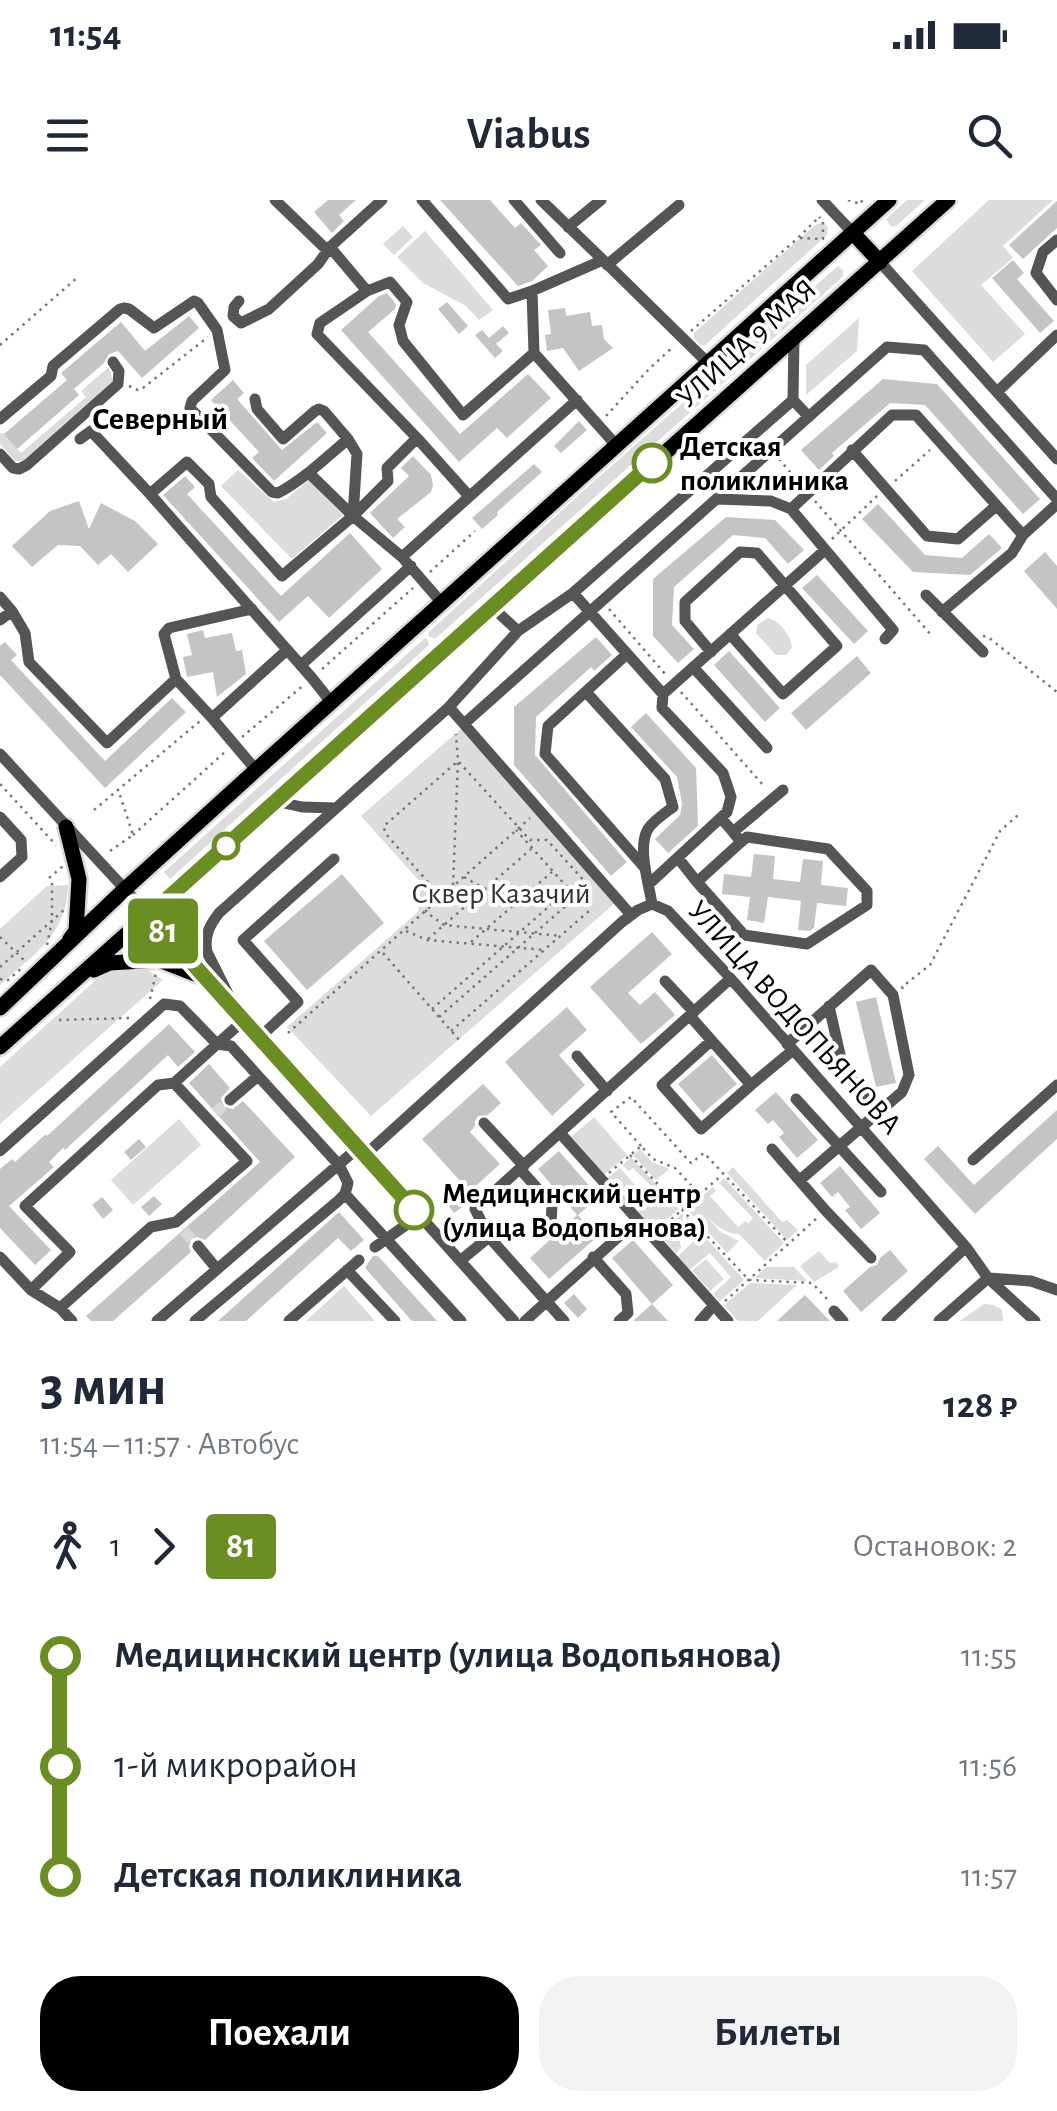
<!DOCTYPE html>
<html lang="ru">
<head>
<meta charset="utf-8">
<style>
	body { margin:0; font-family:"Alegreya Sans",sans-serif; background:#f2f2f3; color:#1f2937; height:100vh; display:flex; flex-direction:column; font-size:38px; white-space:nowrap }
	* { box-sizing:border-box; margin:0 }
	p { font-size:32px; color:#747a83 }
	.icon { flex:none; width:55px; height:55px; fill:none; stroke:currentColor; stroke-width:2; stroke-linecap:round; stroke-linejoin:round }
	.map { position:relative; height:1121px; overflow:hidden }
	.panel { display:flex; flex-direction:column; background:#fff; flex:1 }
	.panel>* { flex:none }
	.badge { padding:0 20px; border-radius:8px; font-size:35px; line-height:65px }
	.map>.badge { position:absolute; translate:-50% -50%; box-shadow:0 0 0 5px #fff }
	.legs { display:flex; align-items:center; gap:15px; height:110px; padding:0 40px; font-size:32px }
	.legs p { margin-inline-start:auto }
	.overview { display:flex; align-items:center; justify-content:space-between; height:170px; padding:0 40px }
	h1 { font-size:55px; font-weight:700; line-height:75px }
	.cta { display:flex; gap:20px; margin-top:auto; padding:20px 40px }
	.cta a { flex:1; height:115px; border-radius:40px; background:#000; color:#fff; font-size:40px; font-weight:700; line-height:115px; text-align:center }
	.cta a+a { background:#f2f2f3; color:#1f2937 }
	ul { padding:0 40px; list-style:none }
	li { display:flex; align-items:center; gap:35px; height:110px; font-size:38px }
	li i { display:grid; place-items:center; width:15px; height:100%; margin:0 12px; background:currentColor }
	li i::after { content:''; width:25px; height:25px; margin:-12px; border:8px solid; border-radius:50%; background:#fff }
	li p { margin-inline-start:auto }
	li:first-child i { background:linear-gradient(#0000 50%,currentColor 0) }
	li:last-child i { background:linear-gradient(currentColor 50%,#0000 0) }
	.status { display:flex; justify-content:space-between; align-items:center; height:70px; padding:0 50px; background:#fff; direction:ltr }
	.status svg { height:28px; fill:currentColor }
	header { display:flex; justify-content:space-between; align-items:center; height:130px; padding:0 40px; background:#fff; font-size:45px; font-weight:700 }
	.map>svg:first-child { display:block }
	.green { fill:#dcdcdc }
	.building { fill:#c4c4c4 }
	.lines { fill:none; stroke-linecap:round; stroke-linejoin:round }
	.minor-tunnel { stroke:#d9d9d9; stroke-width:11; stroke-dasharray:11 5.5; stroke-linecap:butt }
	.major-casing { stroke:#dbdbdb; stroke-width:20 }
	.path { stroke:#777; stroke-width:2.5; stroke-dasharray:2.5 5; stroke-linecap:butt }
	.minor { stroke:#555; stroke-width:11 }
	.major { stroke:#000; stroke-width:15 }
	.line-1-casing { stroke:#fff; stroke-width:22 }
	.line-1 { stroke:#6b8e23; stroke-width:15 }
	.stop-1-dot { fill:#fff; stroke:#6b8e23; stroke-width:5 }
	.labels { text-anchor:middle; stroke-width:8; stroke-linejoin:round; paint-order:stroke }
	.street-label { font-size:30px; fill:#000; stroke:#fff }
	.stop-label { font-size:30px; font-weight:bold; fill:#000; stroke:#fff; text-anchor:start }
	.park-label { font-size:30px; fill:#333; stroke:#fff }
	.neighbourhood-label { font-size:32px; font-weight:bold; fill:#000; stroke:#fff }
</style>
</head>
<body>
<div class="status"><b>11:54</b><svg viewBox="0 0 49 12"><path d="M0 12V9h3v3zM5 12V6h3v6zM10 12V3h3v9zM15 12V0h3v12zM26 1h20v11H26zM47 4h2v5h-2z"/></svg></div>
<header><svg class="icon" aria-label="menu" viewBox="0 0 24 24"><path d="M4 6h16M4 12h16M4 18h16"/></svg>Viabus<svg class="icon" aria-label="search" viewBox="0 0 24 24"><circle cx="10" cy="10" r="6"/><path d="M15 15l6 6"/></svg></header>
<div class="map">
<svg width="1057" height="1121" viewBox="0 0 1057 1121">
	<rect width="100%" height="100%" fill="#fff"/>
	<path class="green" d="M907,0H925L896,26L891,27L886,19Z
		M989,0H1053L1003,46L1013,58L981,85L1025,134L993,162L912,71Z
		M823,22L828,27L827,35L705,145H700L694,138V133L815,25Z
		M403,26L413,37L394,55L383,44Z
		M425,31L493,110L479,120L466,106L423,83L397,57Z
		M838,66L843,70V76L838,81L435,439L428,436L429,432L592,283Z
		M859,118L857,151L806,195V165Z
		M109,167L113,181L25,261H15L0,244V233H3L21,253L86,197L81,191Z
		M238,270L274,302L286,299L309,280L343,315L292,359L221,286Z
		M768,418C779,420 792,437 792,448L786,455H776L756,433L757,425Z
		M427,438L429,445L170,679L164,672L424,439Z
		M462,528L615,703L371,916L287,827L418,712L421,683L361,616Z
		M68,685C67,735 34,754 0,785V729L47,686Z
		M144,768L163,780L0,924V867L107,770Z
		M594,917L627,955L604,975L571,937Z
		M179,919L201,945L133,1005L111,980Z
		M640,949L652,962L669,969L656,980L633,955Z
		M631,957L679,1009L653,1031L630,1005L651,986L633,968L628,971L623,965Z
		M733,967L782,1022L787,1020L798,1030L787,1040L727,973Z
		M620,968L640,991L627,1003L606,979Z
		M724,978L784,1043L765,1061L739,1034L730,1033L717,1026L707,1016L719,1031L739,1041L727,1053L686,1008L713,987L716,991L710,996L738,1027L746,1021L748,1024L753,1018L719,983Z
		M683,1013V1024L678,1028L681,1048L676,1053L658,1033Z
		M686,1016L744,1080L720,1101L713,1094L731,1077L710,1053L688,1071L677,1057L696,1039V1032L686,1023Z
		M819,1051L830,1063L836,1062L839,1067L814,1082L800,1066Z
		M706,1059L724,1079L710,1091L692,1071Z
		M766,1067H794L807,1081L754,1078Z
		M750,1083L797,1085L758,1121H738L724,1105Z
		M344,1086L375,1121H306Z
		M984,1104L994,1105L1002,1110L1003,1121H960Z"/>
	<path class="building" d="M328,0H356L339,15L344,21L332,33L314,12Z
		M440,0H490L515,28L521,23L532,35L541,45L534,50L548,66L532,81L518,86Z
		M1057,1V28L1023,59L1009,45Z
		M1013,60L1024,73L1017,79L1054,121L1040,133L992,78Z
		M387,93L396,104L395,109L368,132L460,234L528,174L551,198L507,238L497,228L459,262L341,130L379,96Z
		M447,102L468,126L459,134L438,109Z
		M565,108L566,116L590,112L592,126L602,125L604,139L613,148L579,171L563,148L547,151L545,135L551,134L548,110Z
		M189,116L199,128L142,178L118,151L109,154L104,163L74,189L79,195L17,249L4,234L67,180L61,173L121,122L145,151Z
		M503,126L509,133L496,144L503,151L495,158L475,135L482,130L489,138Z
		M883,179L937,184L1040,299L1023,314L925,205L890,203L832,253L834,256L819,270L801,250Z
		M233,180L244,193L237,199L282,250L317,222L327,233L274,281L252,258L259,252L211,200Z
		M579,221L587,230L561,253L554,246Z
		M413,256L431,275L433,285L431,292L397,319L405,327L393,338L370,313L409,276L401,268Z
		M534,264L542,272L497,312L498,315L482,329L472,318Z
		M185,276L195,287L187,294L281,396L350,333L382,369L329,418L308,396L279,422L163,295Z
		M79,301L89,329L101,303L135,321L158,344L128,372L111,354L98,365L80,346L58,345L32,367L12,346L50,311Z
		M878,304L925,355L962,358L989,334L1002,348L970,375L913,372L862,319Z
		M726,317L775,320L804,350L788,364L765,338L733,335L674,387L672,425L694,449L678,463L653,436V379Z
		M1045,352L1057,366V409L1024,371Z
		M817,375L868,431L854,444L802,388Z
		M203,430L205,438L232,433L236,451L242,450L246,474L217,497L213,472L187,477L183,457L192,455L187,434Z
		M596,437L612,455L594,471L591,467L536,517L535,555L627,662L611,676L514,565V507Z
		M5,442L17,455L11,460L105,561L172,498L186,512L105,588L0,475V446Z
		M729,451L780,508L765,522L714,465Z
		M857,456L871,473L806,530L791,513Z
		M646,513L696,568L698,626L668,653L655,639L680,615L682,604L677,577L631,527Z
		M754,654L775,656L773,679L800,682L803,659L823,661L821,685L848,688L846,706L817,703L814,728L810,731L798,730L801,701L768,697L764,723L747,720L750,697L722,694L724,674L751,677Z
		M342,674L384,723L307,790L264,741Z
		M652,732L672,754L628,793L640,805L655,792L675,815L641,844L590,787Z
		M876,797L896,883L876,887L856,802Z
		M567,807L587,830L559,855L585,885L552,916L505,862Z
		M169,824L195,852L178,867L168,855L65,950L63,948L49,962L54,967L9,1006L51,1050L35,1065L0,1028V969L12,959L15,962L46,934L47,936Z
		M712,855L737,884L703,913L678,884Z
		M209,864L230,888L221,898L224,907L233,909L243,901L295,957L205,1040L197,1037L191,1039L189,1047L191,1052L113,1121H91L86,1116L260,962L189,883Z
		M483,884L501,903L488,915L478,916L475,921V926L470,932L500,964L458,1002L462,1007L454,1013L444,1000L463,984L422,939Z
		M776,892L818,940L797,958L779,937L784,933L773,920L768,924L755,910Z
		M1057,910V939L975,1014L924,959L938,946L974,985Z
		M139,939L146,947L131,960L124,952Z
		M559,951L599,997L578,1015L597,1037L549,1079L530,1058L577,1015L538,969Z
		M840,966L880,1013L861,1029L845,1010L850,1007L838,992L832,997L820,983Z
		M154,996L162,1004L149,1016L141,1007Z
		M102,997L113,1010L103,1019L92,1005Z
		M339,1012L364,1040L351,1051L338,1038L246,1121H218Z
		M633,1040L673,1085L652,1104L668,1121H633L652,1104L612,1058Z
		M890,1050L908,1071L861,1112L843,1091L870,1067L877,1065L880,1058Z
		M373,1056H378L437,1121H412L365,1068Z
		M574,1094L587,1109L578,1118L564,1103Z
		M805,1095L830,1121H777Z"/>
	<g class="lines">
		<path class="minor-tunnel" d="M215,913L230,900
			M184,1031L198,1046"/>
		<g class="major-casing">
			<path id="major" d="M853,33L880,62
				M66,627L79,679L76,731L70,739
				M94,770L110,763L159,760L208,779
				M0,808L125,689L256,570L889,0
				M0,847L948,0"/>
		</g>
		<path class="path" d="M848,0L861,4L862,0
			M800,38L823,39V21L819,17
			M691,131L798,38L819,17
			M0,145L78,77
			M129,186L138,190L143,188L208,137
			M606,216L649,169L674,146
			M779,259L800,284
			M895,281L930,250
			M815,301L932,436
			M832,339L877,296
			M430,372L475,331
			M609,409L666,475
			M983,436L988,437L1057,492
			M322,469L413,388
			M681,492L763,585
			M242,537L305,484
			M0,584L56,645
			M94,610L200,521
			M133,635L225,552
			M110,651L133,635L119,592
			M464,677L485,689L588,697
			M49,678L63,666
			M453,685L458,561L456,534
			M406,731L427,740L545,750
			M0,737L27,763
			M428,739L531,649
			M471,742L552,672
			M47,745L52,721V682
			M383,753L460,841
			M732,766L752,748
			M0,767L65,709
			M0,779L7,781L23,767
			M903,789L902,787L930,765L1000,631L1018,615
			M150,799L156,773
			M432,809L561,696
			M439,817L576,697L516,630
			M59,820L130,818
			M451,831L589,711V686L547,640H530L458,561L384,626L385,633L428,682L426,712L444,725L561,736
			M288,833L530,618
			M641,946L611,912L631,897L691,963L704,953L788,1043
			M630,955L749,1080L812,1083L828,1100
			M609,973L641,946L653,959L675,968L700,995
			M660,1029L722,975
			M725,1101L816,1019"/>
		<path class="minor" d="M275,0L327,50L330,47L367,91
			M422,0L508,99L532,91
			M514,0L560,53
			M541,0L603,60
			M822,0L853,33
			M568,27L601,0
			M1057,40L1043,52L1036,73L1057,100
			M880,62L1057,259
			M607,65L679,5
			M239,101L234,107L233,116L241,123L269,109L318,64L330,47L382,0
			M794,137L793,200L809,217
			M997,192L1057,135
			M255,199L257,209L283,239L315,211L319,209L324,211L348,239L357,254L353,316L402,357L441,402
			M0,219L51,176L53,166L120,109L124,108L129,109L154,128L194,101L198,103L217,130L225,170L192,201L190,208L272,292L278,293C304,279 326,258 348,239
			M80,239L91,231L150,294L312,478L331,502
			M616,245L534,153L532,91L603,60L708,163
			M852,250L927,336L958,339L996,306
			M0,254L13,268L19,269L27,265L118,184L119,171L113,162
			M309,273L353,316
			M150,294L187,262L209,284L211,297L282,376L353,316L388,281L387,268L417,238
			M468,295L417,238L317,134L320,123L367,91L390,82L407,102L399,125L403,141L463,215L534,153
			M717,299L771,301L791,309L893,430L885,439
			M791,309L892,215H916L1023,335
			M402,357L577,200
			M573,393L663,494
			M926,395L983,452
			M0,397L12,411L25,433L29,462L107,543L176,479
			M492,407L518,431
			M942,412L1012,353L1023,335L1057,304
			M0,420L12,411
			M711,452L685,421V402L740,352L757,353L837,446L783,494L730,434
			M627,454L548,526L545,554L644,667
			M301,465L411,366
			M693,467L767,548
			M586,492L665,579L673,607C665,613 653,621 648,629C637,647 649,684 652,704
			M449,507L631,715
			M212,518L176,479L164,434L169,428L252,409
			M465,523L887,147L924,150L1057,299
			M0,554L208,779L514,1121
			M256,570L212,518L287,450
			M275,601L302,607L336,608
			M0,617L21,640L22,657L0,677
			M721,618L733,632L783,590
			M733,632L741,642L747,637L828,649L867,691V705L807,744L744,735L697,682L741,642
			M678,658L697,682
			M649,684L727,612L731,597L723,573L662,508L663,494L825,350
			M665,781L694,812
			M829,806L844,872L880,910
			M236,810L207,752C204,736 209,726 219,713L449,507L518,431L573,393L793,200
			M690,816L751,885L701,929L662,885L711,841
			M260,837L298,802L243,740L334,659
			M787,844L871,770L893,795L909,875L902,892L800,980
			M577,856L607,891
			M751,885L793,850
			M796,899L881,992
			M230,900L257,877
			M484,923L524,966
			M560,933L728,1121
			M772,949L826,1011L871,1058
			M0,951L164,804L180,806L217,844L231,846L339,965L348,983L345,994L338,1001L195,1121
			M365,955L622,722L638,710L652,704L668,711L725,772L966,1047L988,1078L1035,1121
			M973,960L1057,885
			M520,969L552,1005L551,1024
			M345,994L461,1121
			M198,1046L216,1068
			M375,1047L420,1015
			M0,1057L31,1090L60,1108L72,1121
			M593,1057L626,1094L628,1113L619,1121
			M460,1061L489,1037
			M347,1070L395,1121
			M988,1078L1031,1081L1057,1090
			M31,1090L70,1052L25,1006L158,885L174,883L244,820
			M60,1108L151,1027L176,1022L247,961L174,883
			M834,1111L843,1121
			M157,1121L359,947
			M289,1121L359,1060
			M525,1121L636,1021
			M564,1121L489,1037L475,1009L730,779
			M700,1121L714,1105
			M887,1121L966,1047
			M939,1121L988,1078"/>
		<use href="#major" class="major"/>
	</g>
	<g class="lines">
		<g class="line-1-casing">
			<path id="line-1" d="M414,1010L149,715L652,263"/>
		</g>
		<use href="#line-1" class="line-1"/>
	</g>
	<g class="stop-1-dot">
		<circle cx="652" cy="263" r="18"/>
		<circle cx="226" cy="646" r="12"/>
		<circle cx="414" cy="1010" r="18"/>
	</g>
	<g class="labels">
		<g class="street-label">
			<text transform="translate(746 143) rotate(-42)" y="10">УЛИЦА 9 МАЯ</text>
			<text transform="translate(795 817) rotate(48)" y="10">УЛИЦА ВОДОПЬЯНОВА</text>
		</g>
		<g class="stop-label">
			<text x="680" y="256">Детская<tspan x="680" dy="34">поликлиника</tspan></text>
			<text x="442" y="1003">Медицинский центр<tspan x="442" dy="34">(улица Водопьянова)</tspan></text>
		</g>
		<g class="park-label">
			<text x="501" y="703">Сквер Казачий</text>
		</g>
		<g class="neighbourhood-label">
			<text x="160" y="229">Северный</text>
		</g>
	</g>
</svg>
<b class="badge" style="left:163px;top:731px;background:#6b8e23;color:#fff">81</b>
</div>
<section class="panel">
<div class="overview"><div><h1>3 мин</h1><p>11:54 – 11:57 · Автобус</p></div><b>128 ₽</b></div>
<div class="legs"><svg class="icon" aria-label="walk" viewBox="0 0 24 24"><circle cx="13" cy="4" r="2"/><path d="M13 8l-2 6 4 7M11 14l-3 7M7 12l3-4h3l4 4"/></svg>1<svg class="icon" aria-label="forward" viewBox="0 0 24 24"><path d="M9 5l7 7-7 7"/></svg><b class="badge" style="background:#6b8e23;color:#fff">81</b><p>Остановок: 2</p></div>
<ul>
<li><i style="color:#6b8e23"></i><b>Медицинский центр (улица Водопьянова)</b><p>11:55</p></li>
<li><i style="color:#6b8e23"></i><span>1-й микрорайон</span><p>11:56</p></li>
<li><i style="color:#6b8e23"></i><b>Детская поликлиника</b><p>11:57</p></li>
</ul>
<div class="cta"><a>Поехали</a><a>Билеты</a></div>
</section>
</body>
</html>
